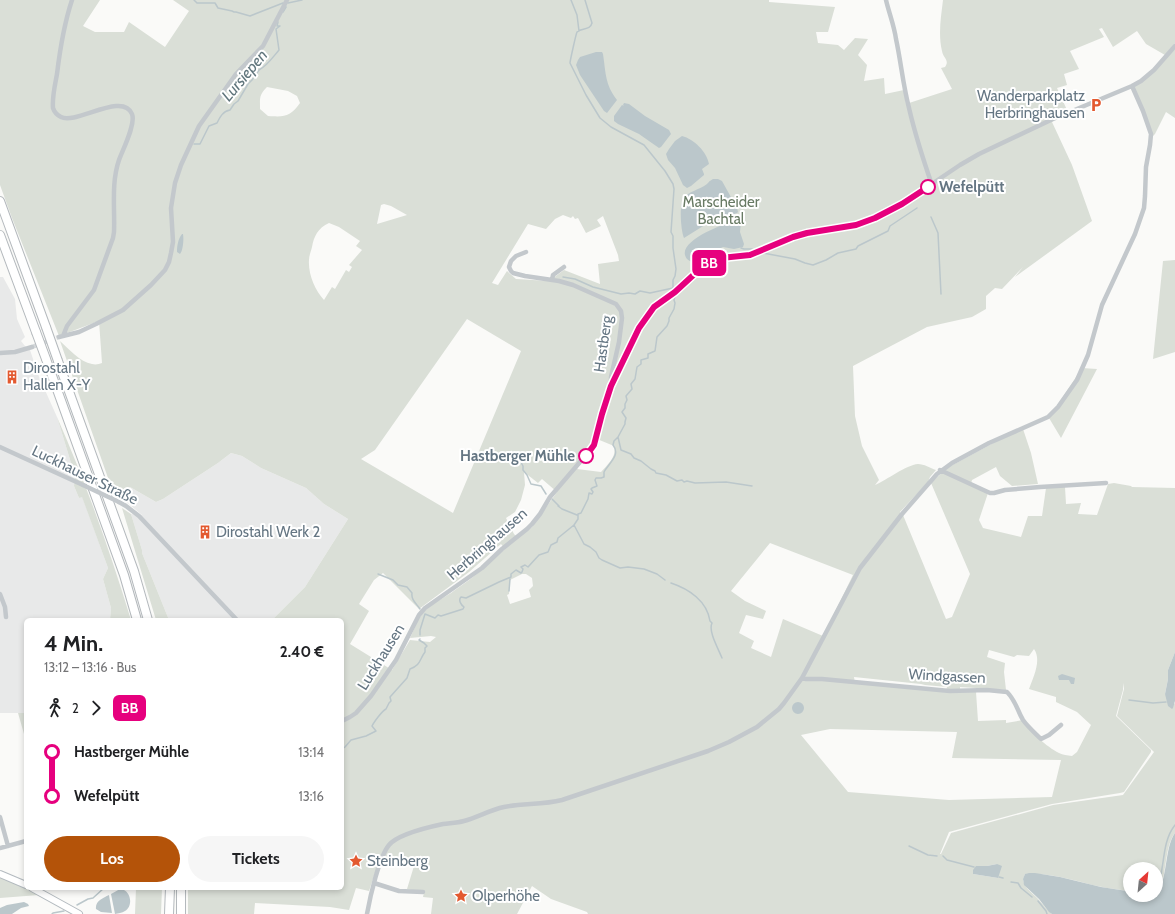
<!DOCTYPE html>
<html lang="de">
<head>
<meta charset="utf-8">
<style>
	body { margin:0; font-family:Cabin,sans-serif; background:#f6f6f6; color:#202124; height:100vh; display:flex; flex-direction:column; font-size:15px; white-space:nowrap }
	* { box-sizing:border-box; margin:0 }
	p { font-size:13px; color:#757577 }
	.icon { flex:none; width:22px; height:22px; fill:none; stroke:currentColor; stroke-width:2; stroke-linecap:round; stroke-linejoin:round }
	.map { position:relative; flex:1; overflow:hidden }
	.panel { position:absolute; left:24px; top:618px; width:320px; height:272px; display:flex; flex-direction:column; background:#fff; border-radius:6px; box-shadow:0 2px 6px #0003 }
	.panel>* { flex:none }
	.badge { padding:0 8px; border-radius:6px; font-size:14px; line-height:26px }
	.needle { width:26px; rotate:27deg }
	.fabs { position:absolute; left:1123px; top:862px; display:grid; gap:8px }
	.fabs a { display:grid; place-items:center; width:40px; height:40px; border-radius:50%; background:#fff; box-shadow:0 2px 6px #0003; font-size:20px }
	.map>.badge { position:absolute; translate:-50% -50%; box-shadow:0 0 0 2px #fff }
	.legs { display:flex; align-items:center; gap:6px; height:44px; padding:0 20px; font-size:13px }
	.legs p { margin-inline-start:auto }
	.summary { display:flex; align-items:center; justify-content:space-between; height:68px; padding:0 20px }
	h1 { font-size:22px; font-weight:700; line-height:30px }
	.action { display:flex; gap:8px; margin-top:auto; padding:8px 20px }
	.action a { flex:1; height:46px; border-radius:24px; background:#b45309; color:#fff; font-size:16px; font-weight:700; line-height:46px; text-align:center }
	.action a+a { background:#f6f6f6; color:#202124 }
	ul { padding:0 20px; list-style:none }
	li { display:flex; align-items:center; gap:14px; height:44px; font-size:15px }
	li i { display:grid; place-items:center; width:6px; height:100%; margin:0 5px; background:currentColor }
	li i::after { content:''; width:10px; height:10px; margin:-5px; border:3px solid; border-radius:50%; background:#fff }
	li p { margin-inline-start:auto }
	li:first-child i { background:linear-gradient(#0000 50%,currentColor 0) }
	li:last-child i { background:linear-gradient(currentColor 50%,#0000 0) }
	.map>svg:first-child { display:block }
	.built { fill:#e8e9e9 }
	.green { fill:#dadfd7; fill-rule:evenodd }
	.water { fill:#bbc7cb }
	.lines { fill:none; stroke-linecap:round; stroke-linejoin:round }
	.stream { stroke:#bbc7cb; stroke-width:1.5 }
	.minor-tunnel { stroke:#d5d9db; stroke-width:4.5; stroke-dasharray:4.5 2; stroke-linecap:butt }
	.secondary-casing { stroke:#b3babf; stroke-width:8 }
	.motorway-casing { stroke:#b4b9bd; stroke-width:10 }
	.minor { stroke:#c3c8cc; stroke-width:4.5 }
	.secondary { stroke:#fff; stroke-width:6 }
	.motorway { stroke:#fff; stroke-width:8 }
	.motorway-bridge-casing { stroke:#b4b9bd; stroke-width:10; stroke-linecap:butt }
	.minor-bridge { stroke:#c3c8cc; stroke-width:4.5 }
	.motorway-bridge { stroke:#fff; stroke-width:8 }
	.line-1-casing { stroke:#fff; stroke-width:9 }
	.line-1 { stroke:#e6007e; stroke-width:6 }
	.stop-1-dot { fill:#fff; stroke:#e6007e; stroke-width:2 }
	.labels { text-anchor:middle; stroke-width:4; stroke-linejoin:round; paint-order:stroke }
	.poi-label { font-size:15px; fill:#657683; stroke:#fff; text-anchor:start }
	.stop-label { font-size:15px; font-weight:bold; fill:#657683; stroke:#fff; text-anchor:start }
	.park-label { font-size:15px; fill:#687a64; stroke:#fff }
	.street-label { font-size:15px; fill:#657683; stroke:#fff }
	.water-label { font-size:16px; font-style:italic; fill:#60757c; stroke:#fff }
</style>
</head>
<body>
<div class="map">
<svg width="1175" height="914" viewBox="0 0 1175 914">
	<rect width="100%" height="100%" fill="#fafaf8"/>
	<path class="built" d="M0,277H3L15,299L17,319L25,337L21,341L25,346L30,350L34,362L28,364L31,373L36,370L57,417L75,476L74,486L79,498L82,496L108,568L103,579L111,608L110,620H26V713H0Z
		M231,453L242,456L261,468L306,488L324,504L348,519L305,587L272,620H169L142,553V550L131,514L142,515L124,500L130,487L156,502L163,499L218,463Z"/>
	<path class="green" d="M0,0H100L83,26L95,32H124L129,22L165,47L189,11L173,0H769V2L835,7L828,32H816L818,43L838,45L844,50L855,38L868,39L858,55L867,65L864,81L884,78L885,94L904,90L906,104L952,89L941,68L945,67C950,60 943,58 942,51C938,34 941,17 943,0H1175V43L1165,55L1146,44L1137,31L1113,47L1102,28L1099,29L1104,37L1070,51L1079,69L1064,74L1067,85L1057,88L1067,110L1057,115L1052,122L1072,165L1092,221L1015,277L1023,267L1002,289L995,288L986,296V309L972,317L927,327L853,366L855,416L862,446L879,480L875,485C887,480 906,465 918,464C924,464 930,468 936,470L930,477L928,482L900,512V519L903,515L946,619L952,617L970,574L931,483L947,468L1001,439L1023,429L1031,453L1038,484L1012,486L1000,476L996,467L972,480L971,484L988,493L979,520L983,528L1021,537L1028,516H1042L1046,488L1065,487L1066,504L1081,503L1078,514L1097,515L1108,484L1114,483L1131,486L1132,487L1175,488V652L1168,670V679L1165,694L1175,704V698V833C1163,848 1168,882 1156,893V869H1130V892C1121,889 1111,889 1102,887C1077,882 1052,872 1025,874L1023,880C1025,889 1033,893 1039,900C1044,905 1047,910 1052,914H588L587,912L551,899L532,886L517,914H431L433,898L423,897L424,892L407,889L414,866L381,855L369,891L356,888L349,910L330,907L255,903L254,914H188V888H342V620H272L305,587L348,519L324,504L306,488L261,468L242,456L231,453L218,463L163,499L156,502L130,487L124,500L114,495L60,341C69,349 80,362 92,364C96,365 99,364 102,363L99,321L59,336L12,218L0,185ZM267,87L288,91L297,96L300,103C290,117 285,117 268,116L260,109C260,98 259,95 267,87ZM384,204L391,206L407,215L377,224L381,205ZM563,215L571,218L573,216L575,219L578,218L586,233L601,226L597,220L603,216L618,255L619,261L598,264L600,284L564,270L549,281L516,279L507,271L498,285L492,283L528,224L546,229L555,219ZM329,223L339,227L360,241L356,246L362,250L349,265L352,267L349,272L346,270L335,289L332,287L324,300C315,290 308,274 309,260C309,256 311,251 312,247C314,236 318,228 329,223ZM467,319L521,351L453,513L361,459L375,450ZM597,439L614,446C617,457 608,464 601,472L577,469ZM524,472L538,483L542,479L557,492L532,527L518,538L514,534L506,518L515,512L521,500L525,485ZM770,543L853,575L823,636L783,619L771,657L751,648L754,641L739,633L746,615L763,619L766,611L745,601L731,591ZM501,544L505,549C489,564 473,578 455,590C445,598 431,603 423,613C417,620 414,630 410,638L431,636L436,637L430,642L410,640L392,670L350,644L369,611L359,604L374,580L383,573L419,609L469,572ZM522,574H526L532,578L533,586L529,590L531,597L510,604L507,595L509,594L510,580ZM1034,649C1042,660 1033,678 1029,689L1056,697V702L1077,712L1091,725L1077,752L1072,756C1067,755 1063,755 1059,753C1047,747 1029,731 1023,720L1006,723V720L978,721L976,692L960,691V687L1006,690L1004,672L1005,663L987,657L989,650L1014,657L1017,655L1029,656ZM854,677L921,684L925,685L947,687L946,691L855,683ZM1123,683L1124,689L1117,716L1154,752L1123,795L1053,805L951,833L941,854H940L949,832L1052,804L1120,793L1124,792L1151,752V750L1116,716L1123,690ZM830,729L957,732L952,758L1061,760L1052,797L949,800L848,792L801,735ZM997,864L998,878L973,874L978,866H987Z
		M1175,49V118L1166,112L1155,134L1152,137L1133,88Z
		M1175,260V352L1153,359L1163,261Z
		M1082,368L1097,369L1061,438L1049,418Z
		M57,417C86,483 110,551 131,620H110L111,608L103,579L108,568L82,497L79,498L74,486L75,476Z
		M122,508L131,514L142,550V553L169,620H156Z
		M18,713H26V741Z
		M0,877L26,887L39,895L0,898Z
		M136,888H162L161,914H135Z"/>
	<path class="water" d="M596,52H602L603,54C606,74 605,84 617,100L607,113L604,111L580,75L576,65L578,60L580,57Z
		M624,103L629,104L645,116L669,130L671,134L661,147L659,148L639,134L618,124L614,121V116L622,105L624,106L623,105Z
		M682,136C694,139 707,152 709,164L702,169L704,174V175L691,186L687,188L683,185L675,168L668,160L666,154L669,149L675,141Z
		M713,179H718L722,181L737,208L738,212L737,213L708,223L684,238C681,231 679,207 683,200C687,191 700,190 707,184C710,181 708,182 713,179Z
		M736,221H740L741,222L740,232L744,244L743,247L734,249L723,247L706,255L699,260H696L692,262C688,260 686,259 685,255C681,240 724,223 736,221Z
		M182,234H183C184,239 183,251 180,254L177,252C177,246 178,239 182,234Z
		M1175,652V701L1173,708L1172,709L1168,706L1165,694L1168,679V670Z
		M1062,674L1075,678L1074,684H1071L1069,680H1059L1058,676Z
		M792 708a6 6 0 1 1 12 0a6 6 0 1 1-12 0Z
		M1175,833V914H1052L1049,912L1039,899L1024,885L1023,879L1025,874L1029,873H1035L1060,877L1101,887L1127,891L1130,892V895L1144,896L1156,895V893C1168,883 1164,848 1175,833Z
		M997,864L1002,866L998,878L973,874V870L976,866H987Z
		M120,889C132,890 133,907 125,911C122,913 118,913 115,914L111,894Z
		M109,895L112,913L101,912L96,909C95,901 103,898 109,895Z
		M24,902L28,904L29,906L21,908L12,914H0V908L7,905Z"/>
	<g class="lines">
		<path class="stream" d="M194,0L197,3H215L218,8L232,11L234,12H236L250,16L283,3
			M571,0L577,15L579,31
			M288,3L302,0
			M283,12L286,7
			M194,144H200L209,126L217,123C220,117 223,111 230,110L234,104L238,101L248,84L252,80L259,70C267,66 273,57 279,50L276,29L280,26H277L278,22
			M931,217L938,233L941,294
			M741,248L744,249H752
			M763,253L795,259L805,263L813,265L826,260L838,253L856,249L858,246L888,231L890,226L917,208
			M563,277L575,279L593,287L621,294L629,293L635,294L640,291L650,293L673,288V280L675,276L676,269L673,248V236L671,232L674,189L673,184L665,171L644,145L611,127L600,118L586,95L570,63C570,61 576,34 577,32C582,27 590,31 592,23L585,0
			M618,437L621,450L631,454L634,458L641,461L651,469L655,471L656,473L666,475L677,481L682,480L684,482L687,481L695,483L726,482L752,486
			M512,452L517,453V458L519,459L523,466V470L527,475L531,484L541,486L546,494
			M552,499L559,506H558L562,509L577,515
			M574,525L584,544L590,547L596,552L599,558L602,560L620,568L628,567L644,569L657,574L665,580
			M378,574L393,580L398,585L407,587L412,593C411,600 416,603 420,609
			M671,583C689,589 707,601 710,621L712,623C708,631 718,648 722,658
			M509,591L510,579
			M420,635V630L425,614L435,618L438,615L441,616L463,609L464,607C461,605 458,600 461,597L466,598L499,582L511,577V574L516,570L521,573L522,572L523,569L521,567L525,565L528,567L539,555L548,552L551,545L557,542L558,538L574,525L578,519V514L581,513L588,499L589,493L592,494L593,492L591,489L592,488L597,486L595,480L596,478H601L604,477V472C609,463 621,455 613,445L614,441L618,437L625,424V422L626,418L622,412L625,408V404L627,400L626,396L632,389L631,384L635,379L637,367L641,364V360L648,358V354L655,351L657,337L667,326L669,321V318L674,309L675,303L674,300L675,296
			M1129,700L1153,703L1166,702
			M342,749L345,747L351,740L366,736L376,731L372,726C374,722 382,711 386,709L389,703L391,701L390,697L407,678L410,669C421,665 419,660 425,652V648L427,646L424,643L419,640L420,639
			M909,846L928,855L937,856
			M943,856L947,860L974,867
			M999,877L1003,878
			M1011,882L1018,883L1021,888L1032,897
			M1156,891C1166,871 1160,844 1175,825
			M1038,901L1046,911L1047,914
			M77,905L88,899L93,898L104,888
			M52,914L53,913L64,911"/>
		<path class="minor-tunnel" d="M32,347L59,337"/>
		<g class="secondary-casing">
			<path id="secondary" d="M0,874L26,885
				M32,888L79,914"/>
		</g>
		<g class="motorway-casing">
			<path id="motorway" d="M0,201L46,327
				M0,235L36,332
				M46,359L124,575L137,620
				M58,361L134,571L148,620
				M169,914L170,888
				M181,914V888"/>
		</g>
		<path class="minor" d="M886,0C889,13 894,25 896,39C901,62 903,85 909,108C915,134 923,159 932,185
			M526,252L516,256L511,261L509,267L511,271L513,273L525,276L559,281L573,285L616,304L621,311L622,318L619,342L611,377V382L612,383
			M552,280L553,275L564,267
			M63,336L67,326L94,290L113,238L114,232C115,209 111,183 119,160C123,149 136,124 132,114C123,91 76,125 61,117C57,115 54,111 53,108C52,97 55,85 57,74C60,49 64,24 72,0
			M59,337L79,332L96,324L123,310L151,285L165,270L169,262L171,253L173,242L171,208L175,183L181,165L199,126L236,74L263,46L287,0
			M0,353L15,352L32,347
			M0,447L83,485
			M940,470L990,493H994L1005,490L1040,487L1106,483
			M119,502L126,506L139,516L237,620
			M0,594L5,607L6,617
			M802,678L806,679H822L950,691L987,690L1007,692C1016,701 1017,710 1023,720C1028,727 1035,733 1041,739L1049,735L1061,725
			M342,721L350,717L356,713L371,696L396,660L419,615L425,608L482,568L502,549L527,529L532,524L540,514L550,497L592,448L602,414L611,386L635,335L644,321L651,310L659,302L675,292L701,268L715,260L721,258L750,255L793,237L807,233L856,225L875,219L902,204L960,165L979,154L1053,119L1132,86L1141,81L1154,70L1175,46
			M0,817L8,846
			M0,848L26,841
			M374,883L399,891L423,892
			M367,914C370,897 379,857 389,845C398,834 429,827 443,824C450,823 457,823 464,821C478,817 490,810 504,807C523,803 542,805 562,800L708,751L729,742L757,727L779,709L784,703L802,678L860,568L902,514L937,474L952,463L989,443L1048,417L1058,407L1077,380L1088,355L1102,305L1135,234L1144,208L1145,196L1146,167L1150,145L1151,134L1143,111L1132,86"/>
		<use href="#secondary" class="secondary"/>
		<use href="#motorway" class="motorway"/>
		<g class="motorway-bridge-casing">
			<path id="motorway-bridge" d="M46,327L58,361
				M36,332L46,359"/>
		</g>
		<path class="minor-bridge" d="M83,485L119,502"/>
		<use href="#motorway-bridge" class="motorway-bridge"/>
	</g>
	<g class="lines">
		<g class="line-1-casing">
			<path id="line-1" d="M586,456L594,445L602,414L611,386L639,328L654,307L675,292L701,268L715,260L721,258L750,255L793,237L807,233L856,225L875,218L902,204L928,187"/>
		</g>
		<use href="#line-1" class="line-1"/>
	</g>
	<defs>
		<g id="parking-bare" transform="scale(1.08)"><path d="M-3.5-5.5H1a3.5 3.5 0 0 1 0 7H-1V5.5H-3.5ZM-1-3.4V-.6H.8a1.4 1.4 0 0 0 0-2.8Z" fill="#e3592f" stroke="#fff" stroke-width="2.5" paint-order="stroke"/></g>
		<g id="building-bare" transform="scale(1.08)"><path d="M-4-6H4V6H1V3H-1V6H-4ZM-2.5-4.3h1.7v1.8h-1.7ZM.8-4.3h1.7v1.8H.8ZM-2.5-1h1.7V.8h-1.7ZM.8-1h1.7V.8H.8Z" fill="#e3592f" stroke="#fff" stroke-width="2.5" paint-order="stroke"/></g>
		<g id="sight-bare" transform="scale(1.08)"><path d="M0-6L1.8-2.2L6-1.7L2.9 1.2L3.7 5.4L0 3.3L-3.7 5.4L-2.9 1.2L-6-1.7L-1.8-2.2Z" fill="#e3592f" stroke="#fff" stroke-width="2.5" paint-order="stroke"/></g>
	</defs>
	<g fill-rule="evenodd">
		<use href="#parking-bare" x="1096" y="105"/>
		<use href="#building-bare" x="12" y="377"/>
		<use href="#building-bare" x="205" y="532"/>
		<use href="#sight-bare" x="356" y="861"/>
		<use href="#sight-bare" x="461" y="896"/>
	</g>
	<g class="stop-1-dot">
		<circle cx="928" cy="187" r="7"/>
		<circle cx="586" cy="456" r="7"/>
	</g>
	<g class="labels">
		<g class="poi-label">
			<text x="1085" y="101" text-anchor="end">Wanderparkplatz<tspan x="1085" dy="17">Herbringhausen</tspan></text>
			<text x="23" y="373">Dirostahl<tspan x="23" dy="17">Hallen X-Y</tspan></text>
			<text x="216" y="537">Dirostahl Werk 2</text>
			<text x="367" y="866">Steinberg</text>
			<text x="472" y="901">Olperhöhe</text>
		</g>
		<g class="stop-label">
			<text x="939" y="192">Wefelpütt</text>
			<text x="575" y="461" text-anchor="end">Hastberger Mühle</text>
		</g>
		<g class="park-label">
			<text x="721" y="207">Marscheider<tspan x="721" dy="17">Bachtal</tspan></text>
		</g>
		<g class="street-label">
			<text transform="translate(603 344) rotate(-82)" y="5">Hastberg</text>
			<text transform="translate(85 475) rotate(26)" y="5">Luckhauser Straße</text>
			<text transform="translate(487 544) rotate(-41)" y="5">Herbringhausen</text>
			<text transform="translate(381 657) rotate(-58)" y="5">Luckhausen</text>
			<text transform="translate(947 676) rotate(3)" y="5">Windgassen</text>
		</g>
		<g class="water-label">
			<text transform="translate(244 75) rotate(-50)" y="6">Lursiepen</text>
		</g>
	</g>
</svg>
<div class="fabs">
<a><svg class="needle" viewBox="-14 -14 28 28"><path d="M0-13l5 13h-10z" fill="#e53935"/><path d="M0 13l5-13h-10z" fill="#757577"/></svg></a>
</div>
<b class="badge" style="left:709px;top:263px;background:#e6007e;color:#fff">BB</b>
<section class="panel">
<div class="summary"><div><h1>4 Min.</h1><p>13:12 – 13:16 · Bus</p></div><b>2.40 €</b></div>
<div class="legs"><svg class="icon" aria-label="walk" viewBox="0 0 24 24"><circle cx="13" cy="4" r="2"/><path d="M13 8l-2 6 4 7M11 14l-3 7M7 12l3-4h3l4 4"/></svg>2<svg class="icon" aria-label="forward" viewBox="0 0 24 24"><path d="M9 5l7 7-7 7"/></svg><b class="badge" style="background:#e6007e;color:#fff">BB</b></div>
<ul>
<li><i style="color:#e6007e"></i><b>Hastberger Mühle</b><p>13:14</p></li>
<li><i style="color:#e6007e"></i><b>Wefelpütt</b><p>13:16</p></li>
</ul>
<div class="action"><a>Los</a><a>Tickets</a></div>
</section>
</div>
</body>
</html>
